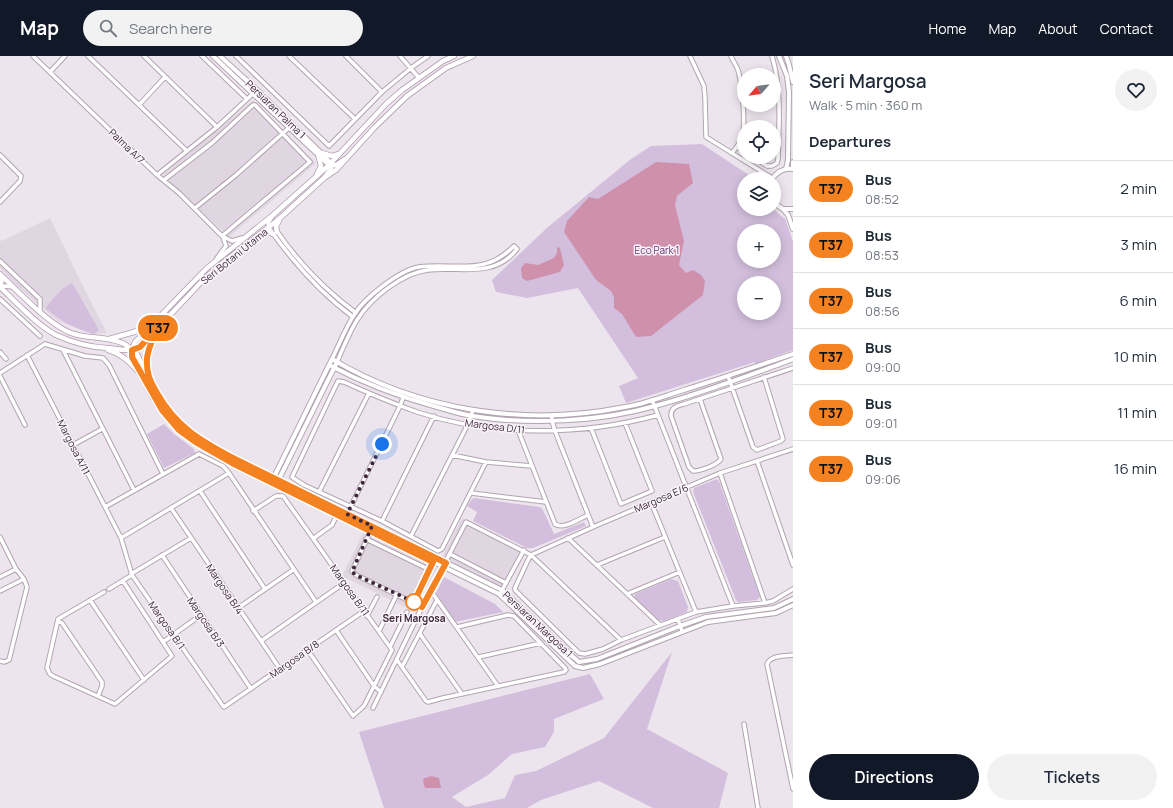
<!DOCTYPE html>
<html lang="en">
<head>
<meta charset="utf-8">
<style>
	body { margin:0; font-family:Manrope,sans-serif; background:#f2f2f3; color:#1f2937; height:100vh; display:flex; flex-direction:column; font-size:15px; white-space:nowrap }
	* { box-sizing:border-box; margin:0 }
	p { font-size:13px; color:#747a83 }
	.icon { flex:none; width:22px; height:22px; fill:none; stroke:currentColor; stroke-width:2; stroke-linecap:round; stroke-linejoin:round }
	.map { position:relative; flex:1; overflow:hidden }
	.drawer { display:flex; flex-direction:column; background:#fff; width:380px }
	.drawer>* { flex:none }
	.badge { padding:0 8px; border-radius:13px; font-size:14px; line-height:26px }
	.needle { width:26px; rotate:242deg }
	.tools { position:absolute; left:737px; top:12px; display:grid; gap:8px }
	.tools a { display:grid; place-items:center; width:44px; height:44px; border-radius:50%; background:#fff; box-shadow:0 2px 10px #0003; font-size:20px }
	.you { position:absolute; width:20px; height:20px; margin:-10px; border:3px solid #fff; border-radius:50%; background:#1a73e8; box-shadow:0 0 0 6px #1a73e833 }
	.map>.badge { position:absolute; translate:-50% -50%; box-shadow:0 0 0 2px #fff }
	h2 { padding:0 16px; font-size:15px; line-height:36px }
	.round { display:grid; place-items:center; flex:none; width:42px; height:42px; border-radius:21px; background:#f2f2f3 }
	.headline { display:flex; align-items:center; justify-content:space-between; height:68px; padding:0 16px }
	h1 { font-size:19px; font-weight:600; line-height:30px }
	.action { display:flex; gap:8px; margin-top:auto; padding:8px 16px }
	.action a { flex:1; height:46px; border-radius:24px; background:#111827; color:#fff; font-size:16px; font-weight:600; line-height:46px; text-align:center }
	.action a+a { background:#f2f2f3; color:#1f2937 }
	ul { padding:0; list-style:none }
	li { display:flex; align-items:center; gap:12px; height:56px; padding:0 16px; border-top:1px solid #e0e1e3 }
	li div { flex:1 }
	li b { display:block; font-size:15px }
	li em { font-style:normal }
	li .badge { min-width:44px; font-weight:700; text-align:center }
	header { display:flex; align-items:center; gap:24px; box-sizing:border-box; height:56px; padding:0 20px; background:#111827; color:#fff }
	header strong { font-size:19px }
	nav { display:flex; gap:22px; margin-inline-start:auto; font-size:14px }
	.search { width:280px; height:36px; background:#f2f2f3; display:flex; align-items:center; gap:10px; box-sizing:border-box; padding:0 14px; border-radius:22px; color:#747a83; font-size:15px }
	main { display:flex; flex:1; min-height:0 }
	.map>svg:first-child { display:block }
	.built { fill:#e0d6e1 }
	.green { fill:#d3bfdd; fill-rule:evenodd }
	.water { fill:#cf90ac }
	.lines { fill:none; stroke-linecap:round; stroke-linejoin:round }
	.minor-casing { stroke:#b2a4b0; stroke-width:5.5 }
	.tertiary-casing { stroke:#b2a4b0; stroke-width:6 }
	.secondary-casing { stroke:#b09baf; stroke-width:6 }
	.minor { stroke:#fff; stroke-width:3.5 }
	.tertiary { stroke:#fff; stroke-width:4 }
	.secondary { stroke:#fff; stroke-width:4.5 }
	.line-casing { stroke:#fff; stroke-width:9 }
	.line { stroke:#f58220; stroke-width:6 }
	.walk { stroke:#3e253b; stroke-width:4; stroke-dasharray:0 7.2 }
	.stop-dot { fill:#fff; stroke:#f58220; stroke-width:2 }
	.labels { text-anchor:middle; stroke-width:3; stroke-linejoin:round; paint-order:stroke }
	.street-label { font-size:10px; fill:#3e253b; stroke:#f9f5fa }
	.park-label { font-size:10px; fill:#653173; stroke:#f9f5fa }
	.stop-label { font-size:10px; font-weight:bold; fill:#3e253b; stroke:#f9f5fa }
</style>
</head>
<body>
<header>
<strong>Map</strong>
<div class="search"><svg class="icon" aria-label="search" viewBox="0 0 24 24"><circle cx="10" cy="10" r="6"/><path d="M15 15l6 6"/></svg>Search here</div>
<nav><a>Home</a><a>Map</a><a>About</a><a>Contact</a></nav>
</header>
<main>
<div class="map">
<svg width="793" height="752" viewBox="0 0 793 752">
	<rect width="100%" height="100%" fill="#ede5ed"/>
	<path class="built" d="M253,44L316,107L229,181L163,119Z
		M50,162L80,224L107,277L92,278L58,265L18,231L0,212V184L2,185Z
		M462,462L525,494L506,533L442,501Z
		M363,477L437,512L413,555L342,520Z"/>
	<path class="green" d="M702,88L755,123H744V153H773L785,163L793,185V294L754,308L755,306L626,347L619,330L638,322L578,232L527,242L496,236L492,224L548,171L631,103L651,90ZM744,175H774V205H744ZM744,227H774V257H744Z
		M72,227L99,274L94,278C73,272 61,265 45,252L62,233Z
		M164,368L174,378L194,393L195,397L164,412L147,378Z
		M717,423L719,425L760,541L757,544L738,546L736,544L693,436L694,432Z
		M474,442L540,451L543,454L554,478L584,466L586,470L533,492H527L473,465L477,456L467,450L471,444Z
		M444,521L495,548L503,556L455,566L436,537Z
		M671,523L678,525L688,551L687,556L664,565L658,564L634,541L635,538Z
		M672,596L647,673L728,717L719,752H653L599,725L541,744L527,752H384L359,676L590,618L604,643L554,663V676L545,691L512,698L488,719L452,741L466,751L505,742L515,719L536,715L604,682Z"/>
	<path class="water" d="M656,106L689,108L693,127L677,140L675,149L684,185L679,209L686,217L693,214L701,219L705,225L703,239L651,280L636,281L622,258L614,252V241L611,235L596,224L564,176L567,165L589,141L598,143Z
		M557,191L560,192L564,209L560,216L527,225L522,222L521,212L525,207L538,209L554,202L557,197Z
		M431,720L439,722L441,732H425L423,725L424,722H426Z"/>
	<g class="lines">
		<g class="minor-casing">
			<path id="minor" d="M33,0L157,119L179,137L222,180L232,185L242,182
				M88,0L187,95
				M144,0L217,71
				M202,0L247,43
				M236,0L329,90L382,36L411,12L428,0
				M289,0L355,63
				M346,0L382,36
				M400,0L419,22
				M690,0L704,30L705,42L706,81L772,122
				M731,0C733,5 736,9 738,14C742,28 746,67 742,81C740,87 736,92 732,97
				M50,16L65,0
				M139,49L165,21
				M737,91L744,95
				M0,99L21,120L20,125L0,146
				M753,101L767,110H772L777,107L778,103C779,68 782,34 772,0
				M157,119L217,71L257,34
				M164,124L212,87L253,49H255L310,106L222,180
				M195,152L236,119L291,70
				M272,161L268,167L269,172C293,206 319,236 353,261
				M276,174C298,206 325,234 356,257
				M217,202L226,190L223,181
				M0,205L40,243V256
				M0,219L2,226L0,231
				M0,231L5,230L13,231
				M0,243L40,280
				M63,294L134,434
				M0,296L6,303
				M27,299L121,482L132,519L223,650L224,651L364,555
				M332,303C339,289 345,273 354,259C364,242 400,214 419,211C456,206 484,221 514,190L517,193C494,223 460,210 428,214C402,217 371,242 357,264C349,277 343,292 337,306
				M0,317L45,288L85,300L103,302L109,309L163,418
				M0,320L25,369
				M728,320L753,391L757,394L781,385L783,383L764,321
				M700,343L721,403C717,409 701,415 693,415L689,411L671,360C671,351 677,350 684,348L793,312
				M652,344L733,550
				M552,360V365L555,375L593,471
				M591,372L621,448L652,435L625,367
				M518,374L555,468C563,474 579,463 588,459
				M73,389L102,373
				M793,393L720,417L593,471L531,499L528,504L515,532V534L579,597L585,598L603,593L621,584L696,556L733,550L765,547L773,545L793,533
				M199,398L223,410L229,417L316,546
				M452,399L486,406L532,410
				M757,405L793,509
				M486,406L442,493L438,495L382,465L304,429L292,421L338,325L344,326C368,337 392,347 417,356C492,381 582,380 658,359
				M720,417L765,547
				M200,435L265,533
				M319,436L369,337
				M471,437L546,446
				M651,446L696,556
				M105,451L199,398
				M171,452L280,613
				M253,455L276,440H283L392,594L364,650L353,660L307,593
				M347,458L400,350L403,342
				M382,465L434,360
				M373,470L352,515L356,519L422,551
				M411,480L468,368L473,354
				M0,481L16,513L24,523L27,531L9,604L4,606L0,605
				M121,482L229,417
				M314,482L332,469L337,459
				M568,482L660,569
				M366,483L430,514
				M450,498L506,527
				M162,499L251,633
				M597,509L665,481
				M131,518L191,482
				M0,521L16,513
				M109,533L132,519
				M0,535L24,523
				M431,535L498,630
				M104,536L58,563L47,612L50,618L53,620L115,648L172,600L123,525
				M501,536L524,494
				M627,538L680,516
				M90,544L144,624
				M414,546L433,507
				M238,552L293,514
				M367,560L377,541
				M678,563L682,575
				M58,565L62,567L102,626V630L98,640
				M336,574L374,630L381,636
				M379,575L397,538
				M420,578L462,638
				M261,585L344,527
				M163,586L201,559
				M390,591L407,556
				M793,599C785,600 771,599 767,608L793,733
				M479,601L541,587
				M397,604L426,645L428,646L443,642L564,616L566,614L565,612L514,560L508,559L457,571
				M402,611L437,544
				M373,652L422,551L466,466L531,499L621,584
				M744,668L758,752"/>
		</g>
		<g class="tertiary-casing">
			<path id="tertiary" d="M213,0L329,109
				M220,0L257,34L331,107
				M779,0L787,20L789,36L788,104L786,113
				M786,0L789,9L793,26
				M772,123C777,116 784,112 793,113V106
				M774,147L783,153H793
				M783,153L788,159L793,173
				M132,294L131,301C143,322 153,346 169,364C187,383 210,395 232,407L499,538L575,610L583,612L600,608L708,566L776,557L793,549
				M132,294L137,298C147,318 157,341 172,359C188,379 213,391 235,403L502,534L572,600L579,606L597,603L680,570L706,561L774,552L793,543
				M329,309C363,327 400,341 437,351C448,354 460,358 472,360C529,369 599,366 655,350C702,337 748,320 793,303
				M273,423L332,303C419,355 526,371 625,351C645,348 664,340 684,334C720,323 757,310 793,298
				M278,425L337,306"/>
		</g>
		<g class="secondary-casing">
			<path id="secondary" d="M322,97L332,100L339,98
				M329,109H336L345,103
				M317,118L321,110L318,98
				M324,122L331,113L332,108
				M277,176L276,170L279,165
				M263,177L269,176L273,178
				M0,218C17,235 50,269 71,277C87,283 107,280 122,287C126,288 129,292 132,294
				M0,231C15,245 38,270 56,279C73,287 89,291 107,292C120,293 127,296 140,291L205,222L224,206L279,163L324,122L336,114L375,71L407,40L446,12L473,0
				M109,283L134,276L152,266
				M108,294C122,298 131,307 140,318
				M132,294L135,286L207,212L273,159L329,109L386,48L402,34L419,22L443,5L454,0
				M148,320C147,298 149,294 157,274"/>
		</g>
		<use href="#minor" class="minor"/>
		<use href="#tertiary" class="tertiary"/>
		<use href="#secondary" class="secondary"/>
	</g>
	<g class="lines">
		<g class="line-casing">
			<path id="line" d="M414,546L433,506L232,407L197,387L179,374L162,354L132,301V294L140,291L158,271C154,281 148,292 147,302C146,317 150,325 157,337C176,371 201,385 235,403L446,507L422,551"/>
		</g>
		<use href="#line" class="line"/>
		<path class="walk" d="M382,388L347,458L372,470L352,516L356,519L414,546"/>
	</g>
	<circle class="stop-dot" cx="414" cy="546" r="8"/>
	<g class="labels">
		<g class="street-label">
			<text transform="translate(276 53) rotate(44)" y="4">Persiaran Palma 1</text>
			<text transform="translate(127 90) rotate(44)" y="4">Palma A/7</text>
			<text transform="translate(234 200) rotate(-39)" y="4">Seri Botani Utama</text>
			<text transform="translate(495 370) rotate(7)" y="4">Margosa D/11</text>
			<text transform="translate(74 391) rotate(63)" y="4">Margosa A/11</text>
			<text transform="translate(661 442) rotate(-23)" y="4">Margosa E/6</text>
			<text transform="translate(225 533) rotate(56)" y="4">Margosa B/4</text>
			<text transform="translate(350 534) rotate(55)" y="4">Margosa B/11</text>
			<text transform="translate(206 566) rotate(56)" y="4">Margosa B/3</text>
			<text transform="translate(538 568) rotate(43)" y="4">Persiaran Margosa 1</text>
			<text transform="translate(167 569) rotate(55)" y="4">Margosa B/1</text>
			<text transform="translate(294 603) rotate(-35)" y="4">Margosa B/8</text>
		</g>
		<g class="park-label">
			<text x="657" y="198">Eco Park 1</text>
		</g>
		<g class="stop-label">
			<text x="414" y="566">Seri Margosa</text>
		</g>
	</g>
</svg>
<div class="tools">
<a><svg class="needle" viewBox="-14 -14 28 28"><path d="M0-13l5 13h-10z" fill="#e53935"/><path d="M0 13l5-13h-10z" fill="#747a83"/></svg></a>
<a><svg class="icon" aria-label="locate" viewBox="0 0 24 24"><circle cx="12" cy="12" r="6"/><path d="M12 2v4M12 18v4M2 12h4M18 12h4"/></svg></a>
<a><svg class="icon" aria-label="layers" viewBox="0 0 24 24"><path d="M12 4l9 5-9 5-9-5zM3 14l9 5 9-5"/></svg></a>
<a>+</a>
<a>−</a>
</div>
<div class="you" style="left:382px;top:388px"></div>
<b class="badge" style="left:158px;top:272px;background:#f58220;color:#111">T37</b>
</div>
<section class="drawer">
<div class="headline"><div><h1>Seri Margosa</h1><p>Walk · 5 min · 360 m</p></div><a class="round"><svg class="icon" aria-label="heart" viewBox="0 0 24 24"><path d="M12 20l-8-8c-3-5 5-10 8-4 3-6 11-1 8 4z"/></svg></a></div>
<h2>Departures</h2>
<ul>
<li><span class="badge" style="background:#f58220;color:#111">T37</span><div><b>Bus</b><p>08:52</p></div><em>2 min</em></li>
<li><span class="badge" style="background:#f58220;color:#111">T37</span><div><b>Bus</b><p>08:53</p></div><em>3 min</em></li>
<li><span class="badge" style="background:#f58220;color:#111">T37</span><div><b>Bus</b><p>08:56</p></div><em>6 min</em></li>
<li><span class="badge" style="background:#f58220;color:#111">T37</span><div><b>Bus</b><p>09:00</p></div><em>10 min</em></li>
<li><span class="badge" style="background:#f58220;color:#111">T37</span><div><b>Bus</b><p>09:01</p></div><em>11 min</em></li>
<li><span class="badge" style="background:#f58220;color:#111">T37</span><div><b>Bus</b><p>09:06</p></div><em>16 min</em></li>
</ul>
<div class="action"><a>Directions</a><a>Tickets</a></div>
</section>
</main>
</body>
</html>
